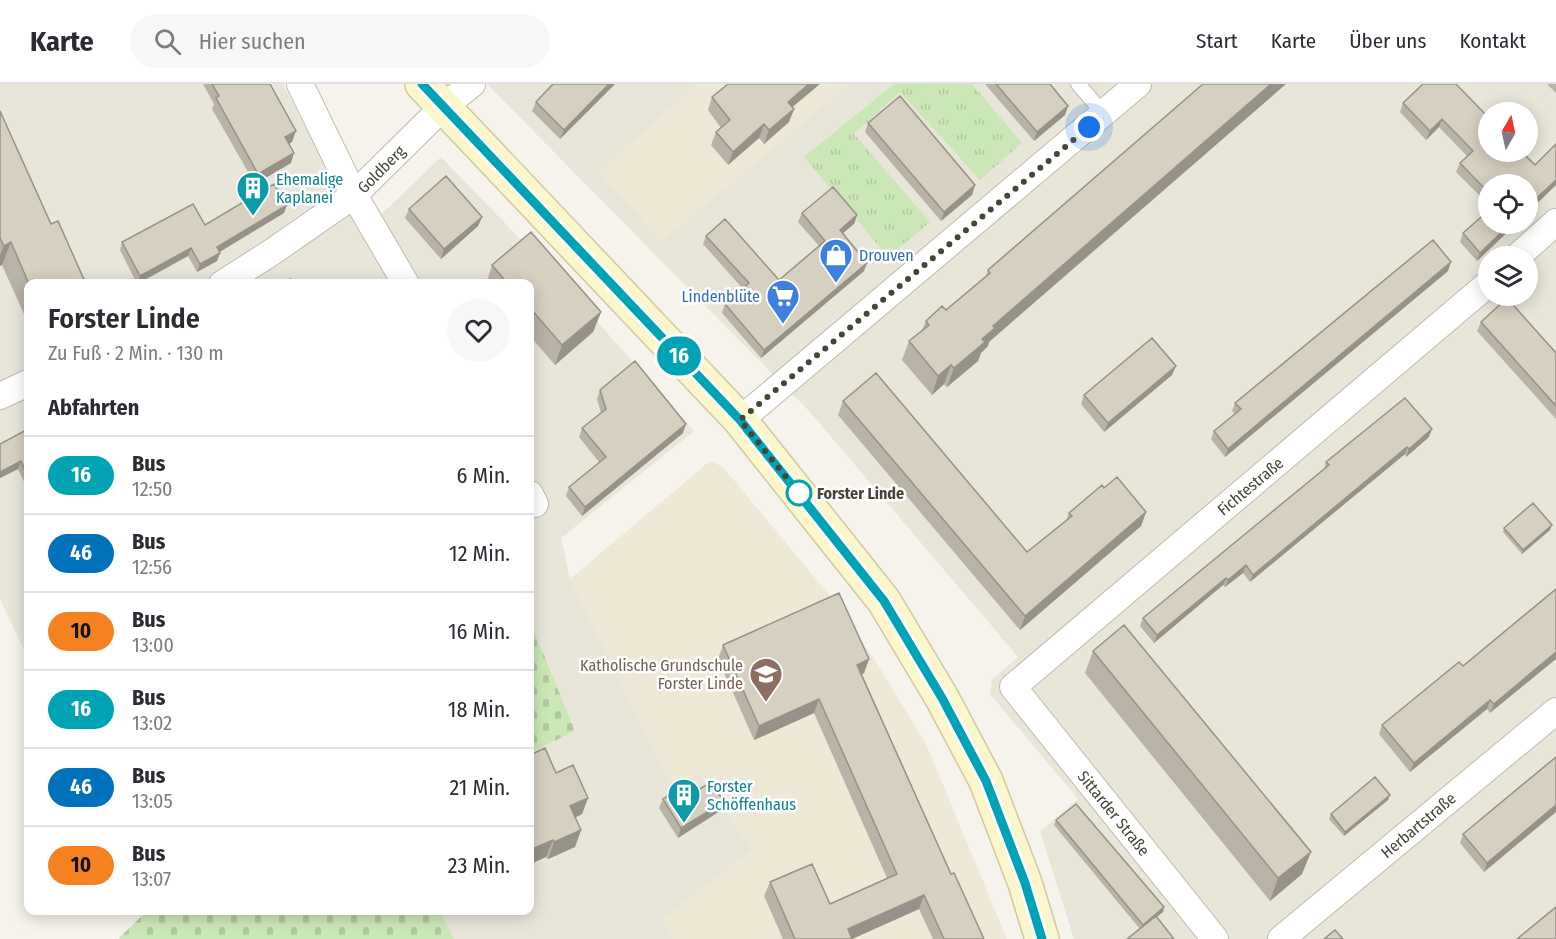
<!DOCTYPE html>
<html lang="de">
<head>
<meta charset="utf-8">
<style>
	body { margin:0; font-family:"Fira Sans Condensed",sans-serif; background:#f7f7f7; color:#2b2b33; height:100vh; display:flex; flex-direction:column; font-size:22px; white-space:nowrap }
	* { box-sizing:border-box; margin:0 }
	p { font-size:20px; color:#7c7c81 }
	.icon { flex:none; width:33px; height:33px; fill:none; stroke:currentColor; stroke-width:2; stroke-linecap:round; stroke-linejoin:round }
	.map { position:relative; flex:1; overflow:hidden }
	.sheet { position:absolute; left:24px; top:195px; width:510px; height:636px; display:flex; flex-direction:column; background:#fff; border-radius:12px; box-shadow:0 3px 15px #0003 }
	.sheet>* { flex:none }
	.badge { padding:0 12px; border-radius:20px; font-size:21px; line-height:39px }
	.needle { width:39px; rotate:9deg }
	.buttons { position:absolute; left:1478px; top:18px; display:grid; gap:12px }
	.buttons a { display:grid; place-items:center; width:60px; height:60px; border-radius:50%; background:#fff; box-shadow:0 3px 15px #0003; font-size:30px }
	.you { position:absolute; width:30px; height:30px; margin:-15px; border:4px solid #fff; border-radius:50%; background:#1a73e8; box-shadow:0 0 0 9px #1a73e833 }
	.map>.badge { position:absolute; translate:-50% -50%; box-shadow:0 0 0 3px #fff }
	h2 { padding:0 24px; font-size:22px; line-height:54px }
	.round { display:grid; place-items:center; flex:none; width:63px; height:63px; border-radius:32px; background:#f7f7f7 }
	.headline { display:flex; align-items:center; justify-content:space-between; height:102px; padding:0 24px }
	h1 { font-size:28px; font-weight:600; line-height:45px }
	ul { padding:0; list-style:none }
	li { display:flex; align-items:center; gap:18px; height:78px; padding:0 24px; border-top:2px solid #e1e1e2 }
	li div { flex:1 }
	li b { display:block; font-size:22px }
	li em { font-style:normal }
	li .badge { min-width:66px; font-weight:700; text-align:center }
	header { display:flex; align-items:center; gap:36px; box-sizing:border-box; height:84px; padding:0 30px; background:#fff; border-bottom:2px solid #e1e1e2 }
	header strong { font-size:28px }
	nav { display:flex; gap:33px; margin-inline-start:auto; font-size:21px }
	.search { width:420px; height:54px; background:#f7f7f7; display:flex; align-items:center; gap:15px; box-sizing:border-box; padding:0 21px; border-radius:33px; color:#7c7c81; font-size:22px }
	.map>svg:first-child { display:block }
	.residential { fill:#e8e5d9; fill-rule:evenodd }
	.education { fill:#ede9d6 }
	.grass { fill:url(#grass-tufts) }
	.cemetery { fill:url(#cemetery-stones) }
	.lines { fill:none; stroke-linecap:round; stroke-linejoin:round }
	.lane-casing { stroke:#c0bcae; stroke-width:16 }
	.street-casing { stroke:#c0bcae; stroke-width:28 }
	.secondary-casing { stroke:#d2ca9d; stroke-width:36 }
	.lane { stroke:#fff; stroke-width:14 }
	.street { stroke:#fff; stroke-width:26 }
	.secondary { stroke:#fcf6cd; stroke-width:33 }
	.wall { fill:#b8b3a6 }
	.shaded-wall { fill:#969287 }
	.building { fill:#d6d0c1; stroke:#969287; stroke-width:1.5 }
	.line-casing { stroke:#fff; stroke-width:14 }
	.line { stroke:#00a3b4; stroke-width:9 }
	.walk { stroke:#494439; stroke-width:6; stroke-dasharray:0 10.8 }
	.stop-dot { fill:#fff; stroke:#00a3b4; stroke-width:3 }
	.labels { text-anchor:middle; stroke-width:5; stroke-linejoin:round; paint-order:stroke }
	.street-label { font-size:16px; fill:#494439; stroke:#fff }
	.culture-label { font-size:16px; fill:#0d838f; stroke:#fff; text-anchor:start }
	.shop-label { font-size:16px; fill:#366cbe; stroke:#fff; text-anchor:start }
	.stop-label { font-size:16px; font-weight:bold; fill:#494439; stroke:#fff; text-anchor:start }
	.education-label { font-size:16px; fill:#785e54; stroke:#fff; text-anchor:end }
</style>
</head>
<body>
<header>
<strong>Karte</strong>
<div class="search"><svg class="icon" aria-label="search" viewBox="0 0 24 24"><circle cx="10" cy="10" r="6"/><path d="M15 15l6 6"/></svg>Hier suchen</div>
<nav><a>Start</a><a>Karte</a><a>Über uns</a><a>Kontakt</a></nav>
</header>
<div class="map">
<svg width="1556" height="855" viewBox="0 0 1556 855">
	<defs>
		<pattern id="grass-tufts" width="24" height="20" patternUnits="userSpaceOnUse" patternTransform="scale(1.5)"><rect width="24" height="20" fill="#cce7b6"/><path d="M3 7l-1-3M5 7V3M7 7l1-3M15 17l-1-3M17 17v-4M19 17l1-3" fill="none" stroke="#b1c79d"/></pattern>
		<pattern id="cemetery-stones" width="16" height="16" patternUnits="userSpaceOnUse" patternTransform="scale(1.5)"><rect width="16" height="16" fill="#cce7b6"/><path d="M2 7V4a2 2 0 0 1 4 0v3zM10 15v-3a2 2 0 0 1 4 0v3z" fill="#b1c79d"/></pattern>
	</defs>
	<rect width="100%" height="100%" fill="#f5f3eb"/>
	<path class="residential" d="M0,0H283L362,149L441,73L564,200L694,347L561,454L570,495L672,701L700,689L752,766L662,835L673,855H454L440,827L530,826V669L575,647L530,537V200H28V574L0,515Z
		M487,0H1556V855H1074L1040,747L1078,715L990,610L992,595L1018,573L810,328ZM1488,28H1527V68H1488ZM1488,100H1527V140H1488ZM1488,172H1527V212H1488Z"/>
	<path class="education" d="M697,0H850L662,158L598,88Z
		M710,377L723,383L830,512L876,578L926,660L1007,855H673L661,835L752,766L701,689L672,701L570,495Z"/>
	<path class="grass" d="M894,0H972L1022,59L980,96L900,8L854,50L930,138L888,173L804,73Z"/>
	<path class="cemetery" d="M530,537L575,647L530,669Z
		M147,827H440L454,855H118Z"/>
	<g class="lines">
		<g class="lane-casing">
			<path id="lane" d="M1078,0L1104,30"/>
		</g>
		<g class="street-casing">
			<path id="street" d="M300,0L354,111L406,200
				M1518,172L1556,138
				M222,200L272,168L354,111L443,23L472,0
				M0,312L28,299
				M740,336L1138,0
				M530,410L535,420
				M1215,855L1013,603L1488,200
				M1281,855L1556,627"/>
		</g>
		<g class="secondary-casing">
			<path id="secondary" d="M422,0L740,336L884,517L942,614L986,697L1025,799L1042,855"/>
		</g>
		<use href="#lane" class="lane"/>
		<use href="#street" class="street"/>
		<use href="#secondary" class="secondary"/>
	</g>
	<path class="wall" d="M203,0H270L292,58L289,60L291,79L255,100L212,25L214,20Z
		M553,0H615L560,55L532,27L536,18Z
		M985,0H1050L1068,22L1065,31L1034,57Z
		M1203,0L989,258L988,262L981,269L978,277L947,303L944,300L932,311L902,276L909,257L922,246L926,237L946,226L986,192L988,186Z
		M1423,0L1535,81L1556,101L1527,129V100H1488V120L1456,88L1460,79L1467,72L1439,43L1426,56L1400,28L1403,19Z
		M1547,0H1556V9Z
		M712,13L792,23L794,25L789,38L764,60L759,54L728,81L711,61L716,48L721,44L708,26Z
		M0,27L51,140L86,200H28V239L2,181L0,182Z
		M868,39L975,101L972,111L941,137L865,48Z
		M409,125L482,133L478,142L441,175L405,134Z
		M284,129L220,168V169L217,177L197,188L188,172L137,200L120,166L122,158L205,141Z
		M802,129L857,131L854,140L843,149L864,187L761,274L722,229L725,220L743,205L703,160L706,152L779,196L819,162L798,138Z
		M1488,140H1516L1477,177L1460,158L1463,149Z
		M492,181L601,228L593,248L555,281L530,252V200H486Z
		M1448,187L1225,373L1211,355L1214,347L1235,330L1232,327L1235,319Z
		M1481,238L1556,269V335L1477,247Z
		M1172,291L1104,348L1081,320L1084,311Z
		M600,306L683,349L582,432L566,412L569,403L599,378L579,353L582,344L601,329L597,315Z
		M843,317L1027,468L1066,436L1069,429L1104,404L1146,428L1141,442L1020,546L838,331Z
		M28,345V406L18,385L0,394V360Z
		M1429,353L1406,373L1405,370L1250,498L1243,489L1225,503L1223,501L1154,559L1140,542L1143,534L1324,385L1326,378Z
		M1504,444L1550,446L1522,470L1503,448Z
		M1556,505L1490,629L1487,625L1410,688L1379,650L1382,641L1463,582Z
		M723,561L869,575L864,589L862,590L951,790L984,855H933L919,825L852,855H783L764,812L770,798L830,820L887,794L814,629L754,656L718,575Z
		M1093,567L1302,790L1270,817L1085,589Z
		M530,671L556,689L588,714L582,730L575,734L581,746L575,763L548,775L546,773L530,780Z
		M1556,673L1484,788L1460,759L1463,750Z
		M687,713L720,727L678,754L659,724L663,715Z
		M1388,716L1344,752L1329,735L1331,730Z
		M1056,736L1164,823L1163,828L1140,845L1054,741Z"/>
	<path class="shaded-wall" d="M609,0H615L560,55L564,46Z
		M809,0H820L783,31L788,18Z
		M1271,0H1286L989,258L988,262L981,269L978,277L947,303L954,284L993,242Z
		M1068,22L1065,31L1034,57L1037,48Z
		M794,25L789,38L764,60L769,46Z
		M1442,35L1439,43L1426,56L1430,47Z
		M764,40L759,54L728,81L733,68Z
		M296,47L292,58L282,64L285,53Z
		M294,69L291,79L255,100L258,90Z
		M1556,96V101L1527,129V123Z
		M975,101L972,111L941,137L944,128Z
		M287,121L284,129L214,171L217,163Z
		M857,131L854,140L837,154L840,146Z
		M482,133L478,142L441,175L444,165Z
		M1510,140H1516L1477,177L1480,169Z
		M11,158L2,181L0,182V171L4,162Z
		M191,164L188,172L137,200L140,192Z
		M220,169L217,177L197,188L200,180Z
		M1451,178L1448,187L1225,373L1228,365Z
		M867,179L864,187L761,274L764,266Z
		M601,228L593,248L555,281L562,261Z
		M951,281L944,300L932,311L938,292Z
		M1176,282L1172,291L1104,348L1108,339Z
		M686,340L683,349L582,432L585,423Z
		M1432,345L1429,353L1406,373L1409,365Z
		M1407,363L1405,370L1250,498L1253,491Z
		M21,377L18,385L0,394V388Z
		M1146,428L1141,442L1020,546L1025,532Z
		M1552,441L1550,446L1522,470L1523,466Z
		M1246,481L1243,489L1225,503L1228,496Z
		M1226,494L1223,501L1154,559L1157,551Z
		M1556,568V575L1490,629L1494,620Z
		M869,575L864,589L852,595L857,581Z
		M819,615L814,629L754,656L759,642Z
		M1490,616L1487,625L1410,688L1414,679Z
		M1390,711L1388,716L1344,752L1345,748Z
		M588,714L582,730L564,739L570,722Z
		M724,718L720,727L678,754L681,744Z
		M1556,721V728L1484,788L1487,779Z
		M581,746L575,763L548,775L554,758Z
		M553,756L546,773L530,780V766Z
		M1311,768L1302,790L1270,817L1278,794Z
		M924,811L919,825L852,855L848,845Z
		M1164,823L1163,828L1141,846L1143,841Z"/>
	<path class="building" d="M212,0H270L296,47L285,53L294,69L258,90L216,14L219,12Z
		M553,0H609L564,46L536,18Z
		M728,0H809L788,18L794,25L769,46L764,40L733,68L716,48L730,36L712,13Z
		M996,0H1050L1068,22L1037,48Z
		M1203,0H1271L993,242L995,244L982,255L985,258L954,284L951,281L938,292L909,257L929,241L926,237L942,222L946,226L990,189L988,186Z
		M1423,0H1456L1488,33V68H1522L1535,81L1556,60V96L1527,123V100H1488V108L1460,79L1473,67L1442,35L1430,47L1403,19Z
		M900,12L975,101L944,128L868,39Z
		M0,27L51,140L58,137L86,200H29L11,158L4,162L0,154Z
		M446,92L482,133L444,165L409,125Z
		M274,100L287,121L217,163L220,169L200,180L191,164L140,192L122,158L193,120L205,141Z
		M833,103L857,131L840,146L867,179L764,266L725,220L749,199L706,152L725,135L779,196L825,157L802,129Z
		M1488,127V140H1510L1480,169L1463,149Z
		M531,148L601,228L562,261L530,224V200H508L492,181Z
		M1433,156L1451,178L1228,365L1214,347L1241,325L1235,319Z
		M290,195L293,200H282Z
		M337,196L339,200H331Z
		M1507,214L1556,269V322L1481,238Z
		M1152,254L1176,282L1108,339L1084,311Z
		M635,277L686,340L585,423L569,403L606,373L582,344L606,325L600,306Z
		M876,289L1027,468L1072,432L1069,429L1102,401L1104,404L1117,393L1146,428L1025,532L843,317Z
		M1405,314L1432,345L1409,365L1407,363L1253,491L1246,481L1228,496L1226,494L1157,551L1143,534L1329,381L1326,378Z
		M28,345V393L21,377L0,388V360Z
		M1533,419L1552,441L1523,466L1504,444Z
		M1556,505V568L1494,620L1490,616L1414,679L1382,641L1459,578L1463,582Z
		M839,509L869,575L857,581L951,790L954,789L984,855H944L924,811L848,845L852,855H795L770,798L812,780L830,820L897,790L819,615L759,642L723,561Z
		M1124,541L1311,768L1278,794L1093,567Z
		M545,664L556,689L573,681L588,714L570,722L581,746L554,758L553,756L530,766V671Z
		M1556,673V721L1487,779L1463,750Z
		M1375,693L1390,711L1345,748L1331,730Z
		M711,698L724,718L681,744L663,715L681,703L687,713Z
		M1076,720L1164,823L1143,841L1056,736Z
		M1556,823V855H1517Z
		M1156,832L1174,855H1127Z
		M1335,846L1343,855H1324Z"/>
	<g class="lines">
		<g class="line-casing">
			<path id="line" d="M422,0L740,336L884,517L942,614L986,697L1025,799L1042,855"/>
		</g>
		<use href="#line" class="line"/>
		<path class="walk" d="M799,409L740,336L1089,43"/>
	</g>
	<defs>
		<g id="building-pin" transform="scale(1.725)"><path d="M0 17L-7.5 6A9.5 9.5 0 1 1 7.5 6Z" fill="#0f9aa8" stroke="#fff"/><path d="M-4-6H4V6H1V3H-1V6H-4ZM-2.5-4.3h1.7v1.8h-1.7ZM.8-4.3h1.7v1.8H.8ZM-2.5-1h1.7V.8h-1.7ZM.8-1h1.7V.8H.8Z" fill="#fff"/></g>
		<g id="shop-pin" transform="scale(1.725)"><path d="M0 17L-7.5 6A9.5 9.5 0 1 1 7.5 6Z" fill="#3f7fe0" stroke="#fff"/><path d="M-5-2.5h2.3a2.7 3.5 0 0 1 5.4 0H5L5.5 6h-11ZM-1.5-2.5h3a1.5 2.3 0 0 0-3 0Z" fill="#fff"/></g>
		<g id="supermarket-pin" transform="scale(1.725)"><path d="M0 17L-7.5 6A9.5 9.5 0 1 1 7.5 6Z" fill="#3f7fe0" stroke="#fff"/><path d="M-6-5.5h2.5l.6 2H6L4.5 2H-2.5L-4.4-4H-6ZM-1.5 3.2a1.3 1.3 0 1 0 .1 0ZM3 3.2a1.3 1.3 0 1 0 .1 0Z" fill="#fff"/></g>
		<g id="school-pin" transform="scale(1.725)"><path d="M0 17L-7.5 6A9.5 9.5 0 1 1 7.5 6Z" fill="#8d6e63" stroke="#fff"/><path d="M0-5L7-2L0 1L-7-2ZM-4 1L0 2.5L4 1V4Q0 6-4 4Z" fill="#fff"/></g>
	</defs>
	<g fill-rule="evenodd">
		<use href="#building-pin" x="253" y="104"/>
		<use href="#shop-pin" x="836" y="171"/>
		<use href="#supermarket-pin" x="783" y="212"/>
		<use href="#school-pin" x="766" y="590"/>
		<use href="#building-pin" x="684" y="711"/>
	</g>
	<circle class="stop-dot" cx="799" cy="409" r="12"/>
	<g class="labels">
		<g class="street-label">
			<text transform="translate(381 85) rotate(-45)" y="6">Goldberg</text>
			<text transform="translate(1250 402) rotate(-40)" y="6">Fichtestraße</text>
			<text transform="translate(1114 729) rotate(51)" y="6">Sittarder Straße</text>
			<text transform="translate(1418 741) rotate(-40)" y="6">Herbartstraße</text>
		</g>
		<g class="culture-label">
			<text x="276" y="101">Ehemalige<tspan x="276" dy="18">Kaplanei</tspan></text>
			<text x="707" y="708">Forster<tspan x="707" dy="18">Schöffenhaus</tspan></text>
		</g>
		<g class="shop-label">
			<text x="859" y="177">Drouven</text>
			<text x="760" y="218" text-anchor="end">Lindenblüte</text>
		</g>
		<g class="stop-label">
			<text x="817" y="415">Forster Linde</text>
		</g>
		<g class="education-label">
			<text x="743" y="587">Katholische Grundschule<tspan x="743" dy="18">Forster Linde</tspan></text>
		</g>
	</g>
</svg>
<div class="buttons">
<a><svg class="needle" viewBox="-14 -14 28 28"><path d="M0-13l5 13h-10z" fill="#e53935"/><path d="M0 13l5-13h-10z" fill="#7c7c81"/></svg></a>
<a><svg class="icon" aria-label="locate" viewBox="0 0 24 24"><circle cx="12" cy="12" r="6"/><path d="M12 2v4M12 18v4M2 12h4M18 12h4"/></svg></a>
<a><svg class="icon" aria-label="layers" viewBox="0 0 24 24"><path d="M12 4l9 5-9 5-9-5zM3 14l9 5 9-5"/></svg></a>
</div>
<div class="you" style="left:1089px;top:43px"></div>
<b class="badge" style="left:679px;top:272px;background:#00a3b4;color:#fff">16</b>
<section class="sheet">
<div class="headline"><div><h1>Forster Linde</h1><p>Zu Fuß · 2 Min. · 130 m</p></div><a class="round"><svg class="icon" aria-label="heart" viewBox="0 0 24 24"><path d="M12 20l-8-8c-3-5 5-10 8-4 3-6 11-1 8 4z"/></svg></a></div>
<h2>Abfahrten</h2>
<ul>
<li><span class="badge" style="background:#00a3b4;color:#fff">16</span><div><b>Bus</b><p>12:50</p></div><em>6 Min.</em></li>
<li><span class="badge" style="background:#0072bc;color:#fff">46</span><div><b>Bus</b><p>12:56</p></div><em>12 Min.</em></li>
<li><span class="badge" style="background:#f58220;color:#111">10</span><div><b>Bus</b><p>13:00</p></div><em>16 Min.</em></li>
<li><span class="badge" style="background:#00a3b4;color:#fff">16</span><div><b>Bus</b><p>13:02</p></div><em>18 Min.</em></li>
<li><span class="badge" style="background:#0072bc;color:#fff">46</span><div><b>Bus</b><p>13:05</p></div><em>21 Min.</em></li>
<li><span class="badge" style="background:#f58220;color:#111">10</span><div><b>Bus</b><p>13:07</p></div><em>23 Min.</em></li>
</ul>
</section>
</div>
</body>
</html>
